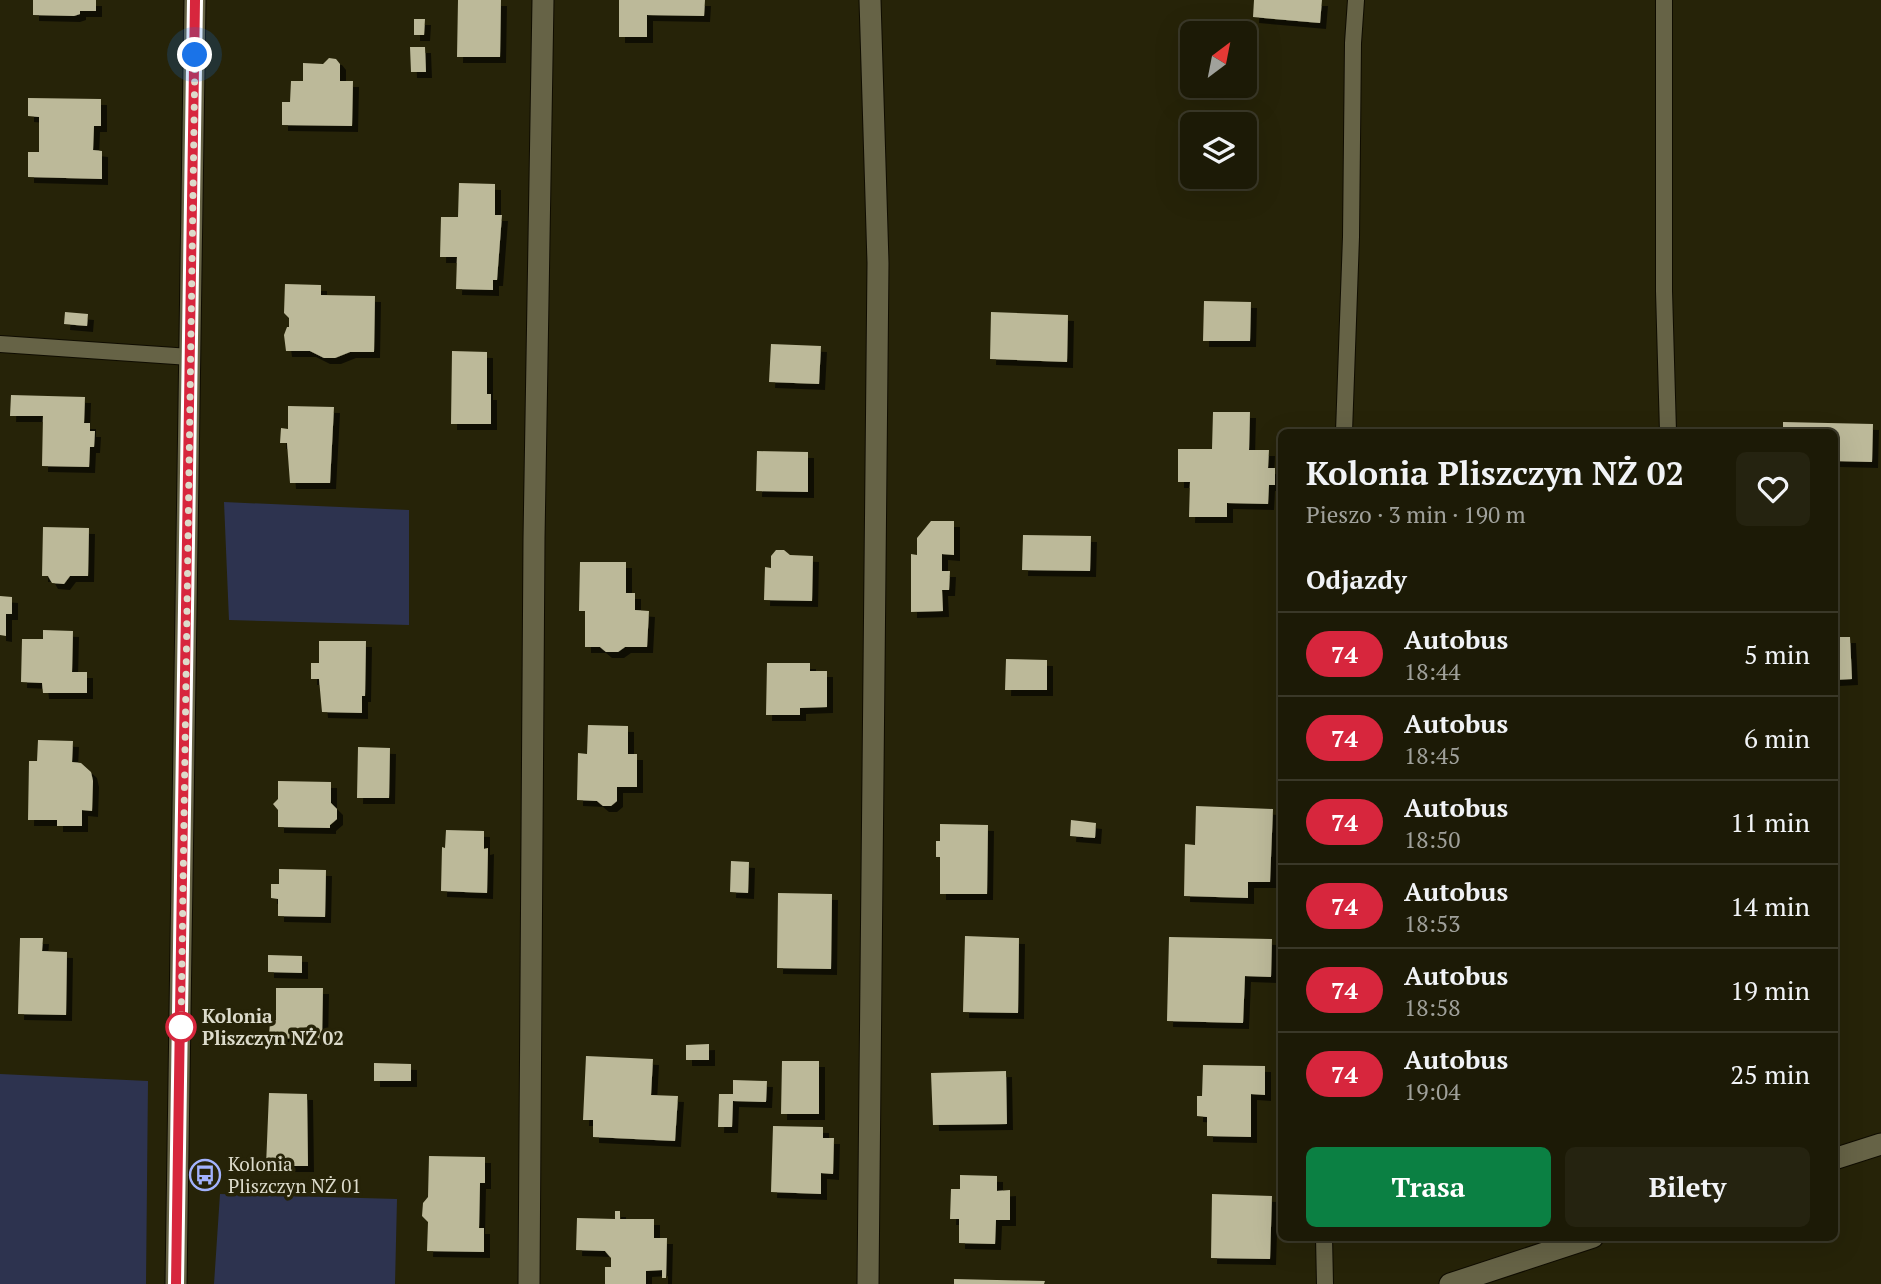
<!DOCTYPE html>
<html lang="pl">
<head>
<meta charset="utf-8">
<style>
	body { margin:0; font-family:"PT Serif",serif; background:#252310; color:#f1f3f6; height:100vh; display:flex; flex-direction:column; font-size:26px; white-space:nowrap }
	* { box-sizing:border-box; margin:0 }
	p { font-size:23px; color:#a0a19b }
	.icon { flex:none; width:38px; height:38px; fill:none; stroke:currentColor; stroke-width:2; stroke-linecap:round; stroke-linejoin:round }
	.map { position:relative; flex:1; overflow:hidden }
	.drawer { position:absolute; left:1278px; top:429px; width:560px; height:812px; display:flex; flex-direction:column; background:#1c1a06; border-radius:10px; box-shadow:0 7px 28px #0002,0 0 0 2px #3a3828 }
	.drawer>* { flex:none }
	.badge { padding:0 14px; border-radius:23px; font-size:24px; line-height:46px }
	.needle { width:46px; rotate:32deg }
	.controls { position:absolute; left:1180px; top:21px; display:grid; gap:14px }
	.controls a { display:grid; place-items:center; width:77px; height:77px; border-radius:10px; background:#1c1a06; box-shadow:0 7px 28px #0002,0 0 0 2px #3a3828; font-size:35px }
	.you { position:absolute; width:35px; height:35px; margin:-18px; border:5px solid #fff; border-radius:50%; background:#1a73e8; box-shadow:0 0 0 10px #1a73e833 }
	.map>.badge { position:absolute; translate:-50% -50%; box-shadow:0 0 0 4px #fff }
	h2 { padding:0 28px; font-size:26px; line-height:63px }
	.round { display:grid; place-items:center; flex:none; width:74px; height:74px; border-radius:10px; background:#252310 }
	.headline { display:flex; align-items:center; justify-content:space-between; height:119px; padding:0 28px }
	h1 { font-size:33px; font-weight:600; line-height:52px }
	.cta { display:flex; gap:14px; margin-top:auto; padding:14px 28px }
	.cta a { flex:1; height:80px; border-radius:10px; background:#0b8043; color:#fff; font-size:28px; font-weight:600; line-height:80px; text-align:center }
	.cta a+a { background:#252310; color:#f1f3f6 }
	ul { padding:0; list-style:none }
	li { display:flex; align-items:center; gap:21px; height:84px; padding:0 28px; border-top:2px solid #3a3828 }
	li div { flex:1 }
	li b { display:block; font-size:26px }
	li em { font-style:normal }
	li .badge { min-width:77px; font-weight:700; text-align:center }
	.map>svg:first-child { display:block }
	.green { fill:#2d334f }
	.building { fill:#bcb999; filter:url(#shadow) }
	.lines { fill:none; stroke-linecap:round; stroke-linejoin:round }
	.service-casing { stroke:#0f0c00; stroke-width:18 }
	.minor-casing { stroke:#0f0c00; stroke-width:23 }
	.tertiary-casing { stroke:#0f0c00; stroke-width:23 }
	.service { stroke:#666346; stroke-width:16 }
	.minor { stroke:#666346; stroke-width:21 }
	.tertiary { stroke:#666346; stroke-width:21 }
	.line-casing { stroke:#fff; stroke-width:16 }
	.line { stroke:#d7263d; stroke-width:10 }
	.walk { stroke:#dcdbcb; stroke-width:7; stroke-dasharray:0 12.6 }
	.stop-dot { fill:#fff; stroke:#d7263d; stroke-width:3.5 }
	.labels { text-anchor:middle; stroke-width:7; stroke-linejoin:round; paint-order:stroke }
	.stop-label { font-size:19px; font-weight:bold; fill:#dcdbcb; stroke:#262308; text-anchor:start }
	.poi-label { font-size:19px; fill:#dcdbcb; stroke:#262308; text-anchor:start }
</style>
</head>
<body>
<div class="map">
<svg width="1881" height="1284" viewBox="0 0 1881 1284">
	<defs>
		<filter id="shadow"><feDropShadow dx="6" dy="6" stdDeviation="0" flood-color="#0009"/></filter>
	</defs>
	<rect width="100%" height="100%" fill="#262308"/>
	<path class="green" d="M224,502L409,510V625L229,620Z
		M0,1074L148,1081L146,1284H0Z
		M220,1194L397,1199L395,1284H214Z"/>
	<path class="building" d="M33,0H96V11H80V14L74,16L33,15Z
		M458,0H501L500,57H457Z
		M619,0H705L704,16L647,15V37H619Z
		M1254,0H1322L1320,23L1253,17Z
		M414,19H425L424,35H414Z
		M410,47H425L426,72H411Z
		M329,58L336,59L340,64V81H353L352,126L282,125V102H290L291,81H303V63L323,64Z
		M28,98L101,99V126H94L93,150L102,151V179L28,177V152H39V117L28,116Z
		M459,183L495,184V215H502L497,280H493V290L456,289L457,257H440L441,217H458Z
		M285,284L321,285V295L375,296L374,352H350L335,358H324L310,351H286L284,335L287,327H289V318L284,313Z
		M1204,301L1251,302L1250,341H1203Z
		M65,312L88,314L87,326L64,324Z
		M991,312L1068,315L1067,362L990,359Z
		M771,344L821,346L819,384L769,382Z
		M452,351L487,352V394H491V424H451Z
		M11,395L85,397L84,423H90V431H95L94,447H90L89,467L42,466L43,416H10Z
		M288,406L334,407L330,483H290L287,443H280L281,428L288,429Z
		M1213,412H1250L1249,450H1269L1268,468H1275V485H1269L1268,504L1227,503V517H1189L1190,482H1178V449H1212Z
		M1783,422L1873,424L1872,462L1834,461V432H1783Z
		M757,451L808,452V492L756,491Z
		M931,521H954V555L942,554V571H950L949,590H942L943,611L911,612V554L917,555V538Z
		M43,527L89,528L88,576H70L64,584L52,583L48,576H42Z
		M1023,535L1091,536L1090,571L1022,570Z
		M776,550H784L790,555L813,556L812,601L764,600L765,567L771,568V556Z
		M580,562H626V593H635V610L649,611L647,647H625L618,652H606L600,647H585V611H579Z
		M0,596L12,597V614H6V636L0,635Z
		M43,630L73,631L72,672H87V693H43L42,683L21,682L22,639H43Z
		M1834,637H1850L1852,679L1834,680Z
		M319,641H366L365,696H362V713L322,712L319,679H311V663H319Z
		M1006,659L1047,660V690H1005Z
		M767,663H810V671H827V707L800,708V715H766Z
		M588,725L628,726V754H637V787H617V801L611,806H603L597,801L577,800L578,753L587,754Z
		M38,740L73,741L72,762L81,763L91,772L93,781L92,811L82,810V826H57V820H28L29,761H37Z
		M358,747L390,748L389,798H357Z
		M278,781L331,782V803L337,809V819L330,825V828L278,827V810L273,804L278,799Z
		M1196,806L1273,809L1270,882H1248V898L1184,896L1185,844L1195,845Z
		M1071,820L1096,823L1095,838L1070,836Z
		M940,824L988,825L987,894H940V857H936V841H940Z
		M446,830L484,831V849L488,848L487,893L441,891L442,847L445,848Z
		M731,861L749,862L748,893L730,892Z
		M279,869L326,870L325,917L278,916V899L271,898V884H279Z
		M778,893L832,894L831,969L777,968Z
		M965,936L1019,938L1018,1013L963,1012Z
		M1169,937L1272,939L1271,977L1245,976L1243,1023L1167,1021Z
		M20,938H43L42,951L67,952L66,1015L18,1014Z
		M268,955L302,956V973L268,972Z
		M276,988H323L322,1039L269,1038L270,1020H276Z
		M709,1044V1060H686V1045Z
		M586,1056L653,1059L651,1095L678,1096L675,1141L593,1137V1120H583Z
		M782,1061H819V1114H781Z
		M374,1063L411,1064V1081H374Z
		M1203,1065L1265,1066V1095L1251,1094V1137L1207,1136V1117L1197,1116V1096H1202Z
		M1006,1071L1007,1124L933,1125L931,1073Z
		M733,1080L767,1081L766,1102L733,1101L732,1127H718L719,1094H733Z
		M269,1093L307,1094L308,1166H266Z
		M773,1126L823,1127V1138H834L833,1174L821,1173V1194L771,1192Z
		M429,1156L485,1157V1183H480L479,1228H484V1252L427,1251L428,1222L422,1216L423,1203L428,1197Z
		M960,1175L997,1176V1191L1010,1190V1220H996L995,1244L959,1243V1219H950L951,1189H960Z
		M1212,1194L1272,1196L1270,1259L1211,1258Z
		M615,1211H620V1219H654V1238H667L666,1278H662V1270L646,1271V1284H605V1267H611V1258L605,1251L576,1250L577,1218L615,1219Z
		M954,1279L1045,1281L1044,1284H954Z"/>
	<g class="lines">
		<g class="service-casing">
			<path id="service" d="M1664,0V291L1668,432
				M0,344L190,357
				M1344,432L1351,237L1353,43L1356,0
				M1324,1237L1325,1284"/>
		</g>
		<g class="minor-casing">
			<path id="minor" d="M529,1284L534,539L543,0
				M868,1284L878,263L870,0"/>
		</g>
		<g class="tertiary-casing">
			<path id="tertiary" d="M1834,1159L1881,1144
				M176,1284L195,0
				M1450,1284L1593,1237"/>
		</g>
		<use href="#service" class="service"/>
		<use href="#minor" class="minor"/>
		<use href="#tertiary" class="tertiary"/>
	</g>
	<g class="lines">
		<g class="line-casing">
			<path id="line" d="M176,1284L195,0"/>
		</g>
		<use href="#line" class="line"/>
		<path class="walk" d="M181,1027L195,55"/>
	</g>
	<defs>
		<g id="bus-ring" transform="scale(1.575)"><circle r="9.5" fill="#262308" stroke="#a2b2fd" stroke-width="1.5"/><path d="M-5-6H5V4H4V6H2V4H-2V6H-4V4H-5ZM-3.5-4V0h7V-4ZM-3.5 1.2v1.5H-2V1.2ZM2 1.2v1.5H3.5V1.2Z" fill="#a2b2fd"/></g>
	</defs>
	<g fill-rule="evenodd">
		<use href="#bus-ring" x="205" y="1175"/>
	</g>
	<circle class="stop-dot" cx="181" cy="1027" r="14"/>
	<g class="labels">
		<g class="stop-label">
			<text x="202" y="1023">Kolonia<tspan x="202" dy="22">Pliszczyn NŻ 02</tspan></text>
		</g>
		<g class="poi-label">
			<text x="228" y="1171">Kolonia<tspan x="228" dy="22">Pliszczyn NŻ 01</tspan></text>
		</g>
	</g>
</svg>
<div class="controls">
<a><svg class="needle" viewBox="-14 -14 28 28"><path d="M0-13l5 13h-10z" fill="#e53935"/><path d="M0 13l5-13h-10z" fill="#a0a19b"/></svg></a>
<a><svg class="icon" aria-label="layers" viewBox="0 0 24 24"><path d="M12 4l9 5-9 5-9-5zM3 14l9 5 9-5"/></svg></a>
</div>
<div class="you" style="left:195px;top:55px"></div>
<section class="drawer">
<div class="headline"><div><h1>Kolonia Pliszczyn NŻ 02</h1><p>Pieszo · 3 min · 190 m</p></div><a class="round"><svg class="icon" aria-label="heart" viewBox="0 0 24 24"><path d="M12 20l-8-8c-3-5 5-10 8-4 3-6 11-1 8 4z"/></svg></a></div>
<h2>Odjazdy</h2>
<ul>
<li><span class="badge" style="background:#d7263d;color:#fff">74</span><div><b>Autobus</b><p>18:44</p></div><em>5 min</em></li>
<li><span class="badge" style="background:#d7263d;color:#fff">74</span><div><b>Autobus</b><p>18:45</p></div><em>6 min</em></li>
<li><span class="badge" style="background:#d7263d;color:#fff">74</span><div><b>Autobus</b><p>18:50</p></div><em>11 min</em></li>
<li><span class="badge" style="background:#d7263d;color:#fff">74</span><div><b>Autobus</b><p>18:53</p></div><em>14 min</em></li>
<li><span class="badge" style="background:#d7263d;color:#fff">74</span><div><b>Autobus</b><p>18:58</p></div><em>19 min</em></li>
<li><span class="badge" style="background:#d7263d;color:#fff">74</span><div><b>Autobus</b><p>19:04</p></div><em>25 min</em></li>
</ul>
<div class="cta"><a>Trasa</a><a>Bilety</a></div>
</section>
</div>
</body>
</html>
